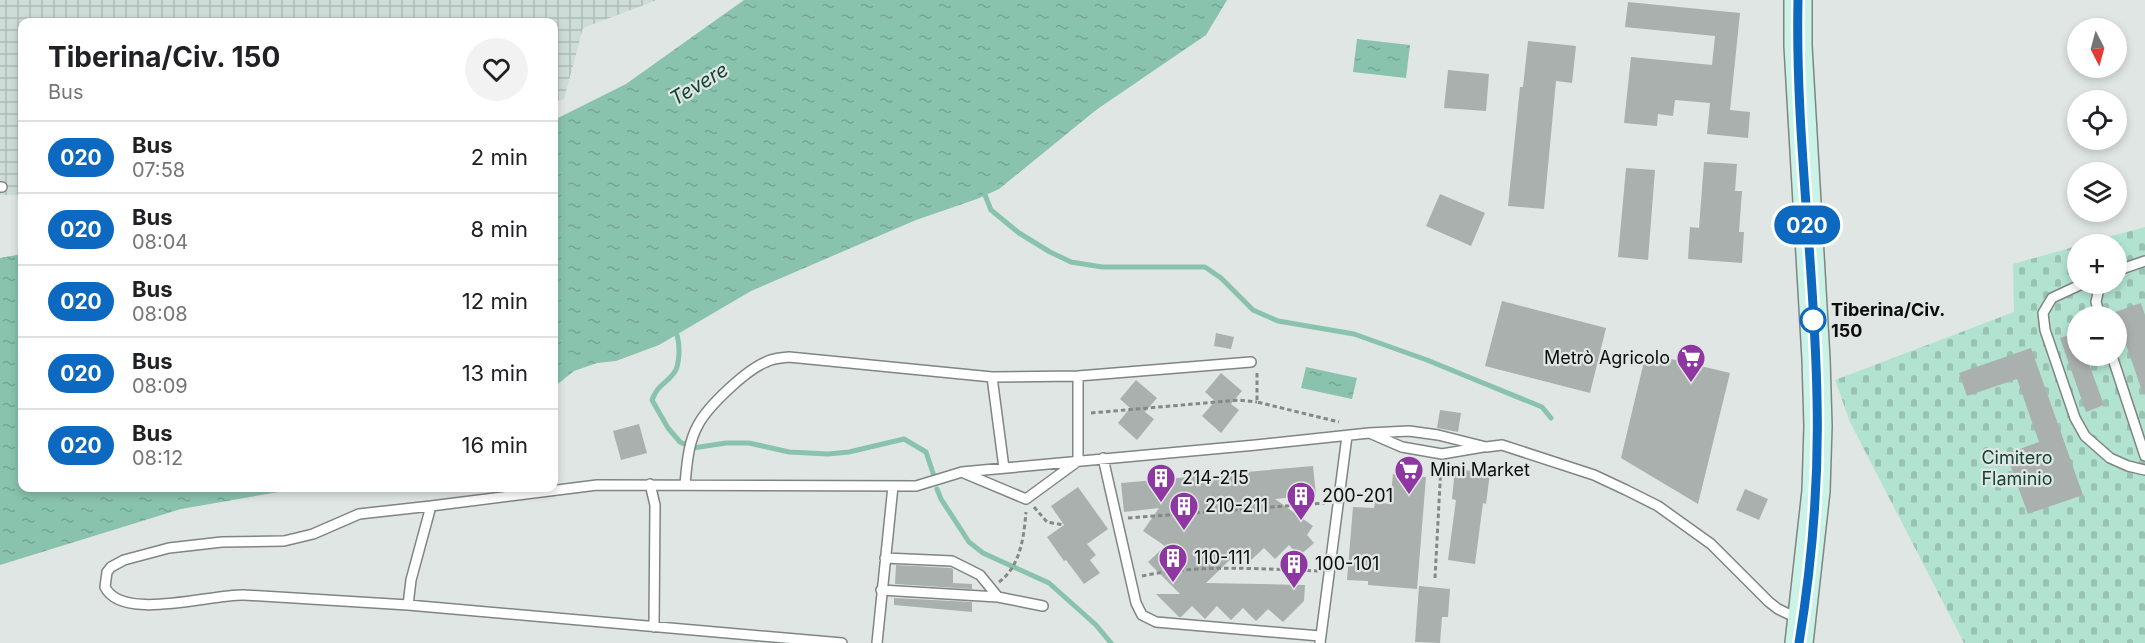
<!DOCTYPE html>
<html lang="en">
<head>
<meta charset="utf-8">
<style>
	body { margin:0; font-family:Inter,sans-serif; background:#f2f2f2; color:#202124; height:100vh; display:flex; flex-direction:column; font-size:22px; white-space:nowrap }
	* { box-sizing:border-box; margin:0 }
	p { font-size:20px; color:#757577 }
	.icon { flex:none; width:33px; height:33px; fill:none; stroke:currentColor; stroke-width:2; stroke-linecap:round; stroke-linejoin:round }
	.map { position:relative; flex:1; overflow:hidden }
	.details { position:absolute; left:18px; top:18px; width:540px; height:474px; display:flex; flex-direction:column; background:#fff; border-radius:12px; box-shadow:0 3px 9px #0003 }
	.details>* { flex:none }
	.badge { padding:0 12px; border-radius:20px; font-size:21px; line-height:39px }
	.needle { width:39px; rotate:174deg }
	.controls { position:absolute; left:2067px; top:18px; display:grid; gap:12px }
	.controls a { display:grid; place-items:center; width:60px; height:60px; border-radius:50%; background:#fff; box-shadow:0 3px 9px #0003; font-size:30px }
	.map>.badge { position:absolute; translate:-50% -50%; box-shadow:0 0 0 3px #fff }
	.round { display:grid; place-items:center; flex:none; width:63px; height:63px; border-radius:32px; background:#f2f2f2 }
	.headline { display:flex; align-items:center; justify-content:space-between; height:102px; padding:0 30px }
	h1 { font-size:28px; font-weight:700; line-height:45px }
	ul { padding:0; list-style:none }
	li { display:flex; align-items:center; gap:18px; height:72px; padding:0 30px; border-top:2px solid #e0e0e0 }
	li div { flex:1 }
	li b { display:block; font-size:22px }
	li em { font-style:normal }
	li .badge { min-width:66px; font-weight:700; text-align:center }
	.map>svg:first-child { display:block }
	.industrial { fill:url(#industrial-grid) }
	.cemetery { fill:url(#cemetery-stones); fill-rule:evenodd }
	.water { fill:url(#water-ripples) }
	.lines { fill:none; stroke-linecap:round; stroke-linejoin:round }
	.stream { stroke:#89c3ad; stroke-width:5 }
	.building { fill:#aab0ad }
	.service-casing { stroke:#7f8583; stroke-width:12 }
	.secondary-casing { stroke:#7f8583; stroke-width:30 }
	.path { stroke:#848986; stroke-width:3; stroke-dasharray:4.5 3; stroke-linecap:butt }
	.service { stroke:#fff; stroke-width:9 }
	.secondary { stroke:#cbf2e6; stroke-width:27 }
	.line-casing { stroke:#fff; stroke-width:14 }
	.line { stroke:#0c69bf; stroke-width:9 }
	.stop-dot { fill:#fff; stroke:#0c69bf; stroke-width:3 }
	.labels { text-anchor:middle; stroke-width:4.5; stroke-linejoin:round; paint-order:stroke }
	.stop-label { font-size:18px; font-weight:bold; fill:#0b0d0c; stroke:#e0e6e3; text-anchor:start }
	.poi-label { font-size:18px; fill:#0b0d0c; stroke:#e0e6e3; text-anchor:start }
	.park-label { font-size:18px; fill:#124435; stroke:#e0e6e3 }
	.water-label { font-size:20px; font-style:italic; fill:#144636; stroke:#e0e6e3 }
</style>
</head>
<body>
<div class="map">
<svg width="2145" height="643" viewBox="0 0 2145 643">
	<defs>
		<pattern id="industrial-grid" width="8" height="8" patternUnits="userSpaceOnUse" patternTransform="scale(1.5)"><rect width="8" height="8" fill="#cddcd6"/><path d="M0 4h8M4 0v8" fill="none" stroke="#afbcb6"/></pattern>
		<pattern id="cemetery-stones" width="16" height="16" patternUnits="userSpaceOnUse" patternTransform="scale(1.5)"><rect width="16" height="16" fill="#b2e3d0"/><path d="M2 7V4a2 2 0 0 1 4 0v3zM10 15v-3a2 2 0 0 1 4 0v3z" fill="#98c2b1"/></pattern>
		<pattern id="water-ripples" width="26" height="14" patternUnits="userSpaceOnUse" patternTransform="scale(1.5)"><rect width="26" height="14" fill="#89c3ad"/><path d="M2 4q2-2 4 0t4 0M15 11q2-2 4 0t4 0" fill="none" stroke="#75a694"/></pattern>
	</defs>
	<rect width="100%" height="100%" fill="#e0e6e3"/>
	<path class="industrial" d="M0,0H657L583,28L564,99L554,102V22H22V195H0Z"/>
	<path class="cemetery" d="M2145,227V643H1964L1850,422L1835,380L2014,312L2013,264L2077,246L2078,284H2116V244H2082ZM2078,316H2116V356H2078Z"/>
	<path class="water" d="M744,0H1227L1206,35L1096,110L999,189L977,199L916,220L751,291L659,345L616,361L597,363L574,371L554,387V120L626,84Z
		M1357,39L1410,45L1406,78L1353,72Z
		M22,254V488H301L181,509L0,565V258Z
		M1306,367L1357,378L1352,399L1301,388Z"/>
	<g class="lines">
		<path class="stream" d="M985,195L991,210L1019,233L1050,252L1071,262L1102,267H1205L1221,278L1253,310L1278,321L1354,334L1427,360L1542,407L1551,418
			M677,335C680,345 680,365 674,373C665,385 658,384 652,400L668,428L680,442L693,448L726,443H749L789,452L828,454L849,452L904,439L926,452L934,476
			M937,489L941,499L969,542L983,553L1049,583L1096,625L1111,643"/>
	</g>
	<path class="building" d="M1628,2L1740,13L1730,110L1750,112L1748,138L1707,134L1710,103L1675,100L1673,116L1658,114L1657,126L1624,123L1631,57L1712,65L1715,36L1625,27Z
		M1528,41L1576,46L1572,83L1556,81L1544,209L1508,206L1520,87H1523Z
		M1448,70L1489,74L1486,111L1444,108Z
		M1704,162L1737,164L1735,191H1742L1739,232H1744L1742,263L1688,259L1690,227L1699,228Z
		M1626,168L1655,170L1648,260L1618,257Z
		M1440,194L1485,213L1471,246L1426,226Z
		M1502,301L1606,328L1590,393L1485,366Z
		M2141,303L2145,315V393L2143,394L2115,312Z
		M2078,332V356H2086L2104,405L2086,412L2060,338Z
		M1216,333L1234,337L1231,349L1214,346Z
		M2031,348L2083,495L2028,514L2006,454L2039,442L2017,379L1967,396L1959,373Z
		M1646,353L1730,373L1698,504L1621,458Z
		M1221,373L1242,391L1231,404L1239,410L1221,433L1202,416L1215,401L1205,392Z
		M1136,380L1157,398L1145,412L1154,419L1137,440L1118,423L1130,408L1120,399Z
		M1440,410L1461,413L1458,432L1437,428Z
		M639,424L647,453L621,460L613,431Z
		M1313,466L1316,495L1275,499L1313,526L1307,535L1314,543L1299,556L1289,545L1275,559L1264,548L1249,562L1239,551L1206,583L1305,585L1304,601L1283,622L1268,609L1256,621L1243,608L1231,620L1217,606L1205,619L1192,606L1181,617H1179L1156,594H1180L1148,562L1165,546L1143,531L1159,508L1124,512L1121,483Z
		M1455,469L1490,473L1486,504L1483,503L1475,564L1448,560L1456,500L1452,499Z
		M1393,474L1426,477L1417,589L1368,585V581L1347,580L1353,507L1374,508L1375,502L1390,504Z
		M1078,487L1108,529L1087,544L1096,555L1090,560L1100,573L1084,584L1066,560L1064,561L1047,537L1064,525L1051,506Z
		M1745,489L1768,499L1759,520L1736,510Z
		M896,565L951,568L953,569V583L972,584V589L895,584Z
		M1419,586L1450,589L1448,617H1442L1440,643L1415,642Z
		M894,598L972,602V612L894,605Z"/>
	<g class="lines">
		<g class="service-casing">
			<path id="service" d="M0,187H2
				M2116,271L2145,261
				M2082,284L2052,298L2043,313L2045,330L2075,418L2085,436L2110,458L2128,466L2145,470
				M2100,316L2096,302L2100,284
				M2112,356L2145,456
				M992,377L1004,468
				M1372,434L1402,447L1442,454L1483,447
				M1103,458L1136,603L1142,615L1156,622L1320,636
				M964,473L1026,499L1078,461V376
				M650,484L655,505L654,627
				M685,484C687,464 688,443 698,425C708,406 746,370 766,362C773,358 781,358 789,357L992,377L1078,376L1251,362
				M431,506L359,514L313,534L284,541L222,542L169,548L124,560L111,567L107,572L105,587C122,622 211,594 244,595L408,605L842,643
				M885,558L952,561L980,575L998,597L1043,606
				M881,590L998,597
				M408,605L411,580L431,506L597,485L916,486L962,472L1256,445L1369,433L1409,431L1438,435L1486,447L1502,445L1594,475L1626,490L1658,506L1711,544L1769,602L1778,609L1799,619
				M877,643L893,486
				M1320,643L1347,436"/>
		</g>
		<g class="secondary-casing">
			<path id="secondary" d="M1798,0V46L1816,359L1818,426L1816,491L1799,643"/>
		</g>
		<path class="path" d="M1257,373V402L1339,422
			M1091,413L1239,400L1257,402
			M1034,507L1047,522L1064,525
			M1128,518L1325,503
			M1142,576C1199,564 1260,569 1318,571
			M1435,578L1441,465
			M999,582C1021,566 1024,535 1026,512"/>
		<use href="#service" class="service"/>
		<use href="#secondary" class="secondary"/>
	</g>
	<g class="lines">
		<g class="line-casing">
			<path id="line" d="M1798,0C1795,133 1815,266 1817,399C1819,480 1812,563 1799,643"/>
		</g>
		<use href="#line" class="line"/>
	</g>
	<defs>
		<g id="supermarket-pin" transform="scale(1.5)"><path d="M0 17L-7.5 6A9.5 9.5 0 1 1 7.5 6Z" fill="#8e37a3" stroke="#e0e6e3"/><path d="M-6-5.5h2.5l.6 2H6L4.5 2H-2.5L-4.4-4H-6ZM-1.5 3.2a1.3 1.3 0 1 0 .1 0ZM3 3.2a1.3 1.3 0 1 0 .1 0Z" fill="#fff"/></g>
		<g id="building-pin" transform="scale(1.5)"><path d="M0 17L-7.5 6A9.5 9.5 0 1 1 7.5 6Z" fill="#8e37a3" stroke="#e0e6e3"/><path d="M-4-6H4V6H1V3H-1V6H-4ZM-2.5-4.3h1.7v1.8h-1.7ZM.8-4.3h1.7v1.8H.8ZM-2.5-1h1.7V.8h-1.7ZM.8-1h1.7V.8H.8Z" fill="#fff"/></g>
	</defs>
	<g fill-rule="evenodd">
		<use href="#supermarket-pin" x="1691" y="358"/>
		<use href="#supermarket-pin" x="1409" y="470"/>
		<use href="#building-pin" x="1161" y="478"/>
		<use href="#building-pin" x="1301" y="496"/>
		<use href="#building-pin" x="1184" y="506"/>
		<use href="#building-pin" x="1173" y="558"/>
		<use href="#building-pin" x="1294" y="564"/>
	</g>
	<circle class="stop-dot" cx="1813" cy="320" r="12"/>
	<g class="labels">
		<g class="stop-label">
			<text x="1831" y="316">Tiberina/Civ.<tspan x="1831" dy="21">150</tspan></text>
		</g>
		<g class="poi-label">
			<text x="1670" y="364" text-anchor="end">Metrò Agricolo</text>
			<text x="1430" y="476">Mini Market</text>
			<text x="1182" y="484">214-215</text>
			<text x="1322" y="502">200-201</text>
			<text x="1205" y="512">210-211</text>
			<text x="1194" y="564">110-111</text>
			<text x="1315" y="570">100-101</text>
		</g>
		<g class="park-label">
			<text x="2017" y="464">Cimitero<tspan x="2017" dy="21">Flaminio</tspan></text>
		</g>
		<g class="water-label">
			<text transform="translate(699 84) rotate(-31)" y="7">Tevere</text>
		</g>
	</g>
</svg>
<div class="controls">
<a><svg class="needle" viewBox="-14 -14 28 28"><path d="M0-13l5 13h-10z" fill="#e53935"/><path d="M0 13l5-13h-10z" fill="#757577"/></svg></a>
<a><svg class="icon" aria-label="locate" viewBox="0 0 24 24"><circle cx="12" cy="12" r="6"/><path d="M12 2v4M12 18v4M2 12h4M18 12h4"/></svg></a>
<a><svg class="icon" aria-label="layers" viewBox="0 0 24 24"><path d="M12 4l9 5-9 5-9-5zM3 14l9 5 9-5"/></svg></a>
<a>+</a>
<a>−</a>
</div>
<b class="badge" style="left:1807px;top:225px;background:#0c69bf;color:#fff">020</b>
<section class="details">
<div class="headline"><div><h1>Tiberina/Civ. 150</h1><p>Bus</p></div><a class="round"><svg class="icon" aria-label="heart" viewBox="0 0 24 24"><path d="M12 20l-8-8c-3-5 5-10 8-4 3-6 11-1 8 4z"/></svg></a></div>
<ul>
<li><span class="badge" style="background:#0c69bf;color:#fff">020</span><div><b>Bus</b><p>07:58</p></div><em>2 min</em></li>
<li><span class="badge" style="background:#0c69bf;color:#fff">020</span><div><b>Bus</b><p>08:04</p></div><em>8 min</em></li>
<li><span class="badge" style="background:#0c69bf;color:#fff">020</span><div><b>Bus</b><p>08:08</p></div><em>12 min</em></li>
<li><span class="badge" style="background:#0c69bf;color:#fff">020</span><div><b>Bus</b><p>08:09</p></div><em>13 min</em></li>
<li><span class="badge" style="background:#0c69bf;color:#fff">020</span><div><b>Bus</b><p>08:12</p></div><em>16 min</em></li>
</ul>
</section>
</div>
</body>
</html>
